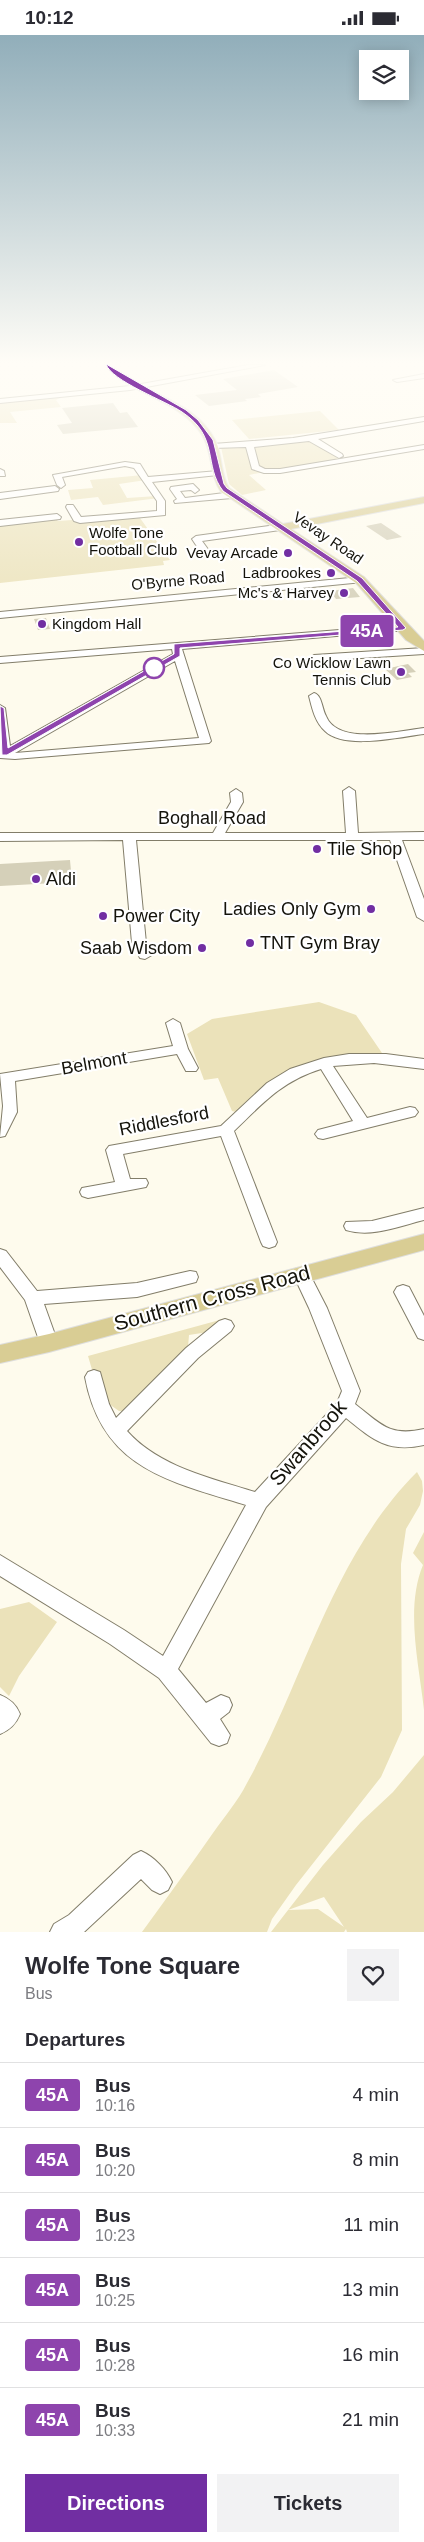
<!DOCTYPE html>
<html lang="en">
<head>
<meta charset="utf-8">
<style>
	body { margin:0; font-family:Helvetica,sans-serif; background:#f2f2f3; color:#2b2b33; height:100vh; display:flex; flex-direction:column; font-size:19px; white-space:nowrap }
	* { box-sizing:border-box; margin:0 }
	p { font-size:16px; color:#7c7c81 }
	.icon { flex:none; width:28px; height:28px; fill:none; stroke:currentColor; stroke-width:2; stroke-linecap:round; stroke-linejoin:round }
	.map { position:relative; height:1897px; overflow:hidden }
	.side { display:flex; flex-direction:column; background:#fff; flex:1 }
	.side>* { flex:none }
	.badge { padding:0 10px; border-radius:4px; font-size:18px; line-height:32px }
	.controls { position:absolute; left:359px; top:15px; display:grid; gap:10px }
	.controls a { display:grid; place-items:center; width:50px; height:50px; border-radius:0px; background:#fff; box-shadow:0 2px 12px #0003; font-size:25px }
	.map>.badge { position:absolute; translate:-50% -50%; box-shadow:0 0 0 2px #fff }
	h2 { padding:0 25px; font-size:19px; line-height:45px }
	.round { display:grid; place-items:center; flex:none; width:52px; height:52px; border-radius:0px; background:#f2f2f3 }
	.overview { display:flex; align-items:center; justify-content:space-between; height:85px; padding:0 25px }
	h1 { font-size:24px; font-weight:800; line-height:38px }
	.button { display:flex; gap:10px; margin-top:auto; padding:10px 25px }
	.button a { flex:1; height:58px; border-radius:0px; background:#712ea2; color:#fff; font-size:20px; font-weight:800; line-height:58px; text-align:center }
	.button a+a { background:#f2f2f3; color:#2b2b33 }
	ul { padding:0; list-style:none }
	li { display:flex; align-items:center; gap:15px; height:65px; padding:0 25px; border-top:1px solid #e1e1e2 }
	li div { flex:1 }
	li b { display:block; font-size:19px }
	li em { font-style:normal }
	li .badge { min-width:55px; font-weight:700; text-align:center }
	.status { display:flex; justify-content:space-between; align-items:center; height:35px; padding:0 25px; background:#fff; direction:ltr }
	.status svg { height:14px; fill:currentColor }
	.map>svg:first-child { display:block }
	.green { fill:#ebe2ba; fill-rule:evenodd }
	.building { fill:#d5d0b9 }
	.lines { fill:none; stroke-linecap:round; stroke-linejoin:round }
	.minor-casing { stroke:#827d69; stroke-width:2 }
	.major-casing { stroke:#dededd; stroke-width:2 }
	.minor { fill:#fff; fill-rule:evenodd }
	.major { fill:#d9cd94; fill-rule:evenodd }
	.line { fill:#8e44ad; stroke:#fff }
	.poi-dot { fill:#712ea2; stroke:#fff; stroke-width:2 }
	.stop-dot { fill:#fff; stroke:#8e44ad; stroke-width:2.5 }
	.labels { text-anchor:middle; stroke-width:4.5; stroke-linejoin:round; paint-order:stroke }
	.far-poi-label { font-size:15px; fill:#14130b; stroke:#fff; text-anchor:end }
	.far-street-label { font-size:15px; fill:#14130b; stroke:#fff }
	.street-label { font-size:18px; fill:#14130b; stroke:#fff }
	.poi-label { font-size:18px; fill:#14130b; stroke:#fff; text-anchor:start }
	.near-street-label { font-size:21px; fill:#14130b; stroke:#fff }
</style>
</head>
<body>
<div class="status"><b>10:12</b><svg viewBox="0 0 49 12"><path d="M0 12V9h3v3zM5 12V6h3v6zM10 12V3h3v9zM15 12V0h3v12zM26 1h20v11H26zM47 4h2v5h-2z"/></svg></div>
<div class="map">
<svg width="424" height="1897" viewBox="0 0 424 1897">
	<rect width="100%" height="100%" fill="#fefbed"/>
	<path class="green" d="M64,361L56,365L61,372L10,377L17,388H0V367Z
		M320,376L339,395L249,404L232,385Z
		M311,405L339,424C309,429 279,434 249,440L266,455L242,460L229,449L221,412H254Z
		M143,440L146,445L119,449L127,463L157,461L159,463L103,470L98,462L71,465L68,455L93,453L90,445Z
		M140,483L170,525L163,526L164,530L0,548V490L56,484L58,486L72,485L81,488Z
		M319,967L356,980L382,1018C325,1018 275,1033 236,1077L232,1076L218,1043L204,1045L187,999L212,984Z
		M227,1283L208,1297L189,1300L188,1312L125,1376H119L109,1369L100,1337L93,1338L88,1321Z
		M417,1437L422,1446L423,1456L420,1470L406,1494L401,1529L402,1695L381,1742L296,1850L272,1884L267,1897H142C166,1864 190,1831 213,1798C224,1782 238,1766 247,1748C304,1645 332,1522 417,1437Z
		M424,1497V1675C419,1629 405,1573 423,1530L413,1518Z
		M29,1567L57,1587L19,1641L9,1661L0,1652V1574Z
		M424,1720V1897H347L346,1894L344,1897H271L323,1830L361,1787L393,1757ZM324,1862L344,1892L318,1874L288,1875Z"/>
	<path class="building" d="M274,335L298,352L258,359L261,362L245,364L247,366L209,371L195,360L237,355L223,344Z
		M113,368L120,378L127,377L138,392L63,399L57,390L72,388L62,373Z
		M381,488L402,502L387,505L366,491Z
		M353,553L360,562L336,564L330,556Z
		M46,583L50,594L38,595L34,584Z
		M408,629L416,637L408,638L412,642L397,645L385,634Z
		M70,825L72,847L0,851V829Z"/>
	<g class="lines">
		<g class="minor-casing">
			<path id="minor" d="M248,330H265L130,355L0,368V364L130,351Z
				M424,339V343L397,347L393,345Z
				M424,382V386L318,404L342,419L343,421L339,423L309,406L254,412L259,431L265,434H280L424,410V414L280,438H264L252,434L246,412L213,413L209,411L213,409L293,403Z
				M125,427L140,429L148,442L218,436L222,438L218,440L152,447L165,466V480L80,488L74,486L66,472L67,470H73L81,482L157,476V466L134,433L125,431L62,442L65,450L61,453L57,450L53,440Z
				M0,434L4,436L5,441H0Z
				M193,449L199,455L195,458L191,455L180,456L185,463L232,457L236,460L232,463L175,468L174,466L177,464L170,454L171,452Z
				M55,451L59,454L58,456L0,464V458Z
				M57,479L61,482L60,484L0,491V485Z
				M284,489L288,492L287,494L202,506L210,517L205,520L202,519L192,504L196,501Z
				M360,542L365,545L363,547L0,583V577Z
				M403,590L408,593L407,595L182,614L211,706L209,708L15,724L0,723V670L5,673L10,711L173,619L172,614L0,628V622ZM175,626L199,703L15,718Z
				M424,613V619L314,626L309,623L314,620Z
				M314,658C322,660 322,674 326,681C338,711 398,696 424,693V699C399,702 344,715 325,696C315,687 312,673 309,661Z
				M349,752L355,756L358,798L424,797V805H402L424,864V886L417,882L390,805H136L146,908L152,920L145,924L140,923L132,908L123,805L0,806V798H213L231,767L230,758L236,754L242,758L243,767L225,798H346L343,756Z
				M173,984L180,988L188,1014L198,1033L196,1036H186L177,1019L15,1046L17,1077L5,1101L0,1102L3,1071L0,1039L173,1011L166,988Z
				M349,1019H386L424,1024V1034L374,1028L333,1031L367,1083L410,1072L415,1073L418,1077L415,1081L323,1104L318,1103L315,1099L318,1095L353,1086L321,1034C282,1046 262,1069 234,1096L277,1207L275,1211L269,1213L263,1211L261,1207L221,1101L123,1119L130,1144H146L148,1148L146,1152L88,1163L82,1161L80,1157L82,1153L115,1147L106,1115L109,1111L221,1091L267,1048L290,1034L324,1023Z
				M424,1173V1185C399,1191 372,1203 346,1195L344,1191L346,1187L372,1186Z
				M0,1214L6,1216L37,1256L137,1248L190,1236L196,1237L198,1242L196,1247L137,1262L44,1269L58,1308L55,1313L49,1315L43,1313L40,1308L25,1265L0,1232Z
				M301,1233L307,1234L327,1273L360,1356L355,1369C381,1389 389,1402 424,1394V1410C388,1418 373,1405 346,1383L266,1472L178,1634L206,1668L221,1660L229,1663L232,1670L229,1677L220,1684L230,1700L227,1708L219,1711L211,1708L159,1643L110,1609L0,1541V1520L124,1595L163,1621L246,1470C169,1446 102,1434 85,1342L88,1337L94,1335L100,1337L109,1369L116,1383L186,1313L219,1286L225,1284L231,1286L234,1291L231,1296L198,1323L127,1396C159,1432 211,1443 255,1457L337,1368L342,1356L309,1273L293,1239L295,1234Z
				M403,1250L409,1252L424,1281V1305L418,1303L394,1257L397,1252Z
				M0,1660C10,1664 16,1669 20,1679C16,1689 10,1695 0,1699Z
				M141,1816C154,1822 166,1834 172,1847L168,1855L160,1859L152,1855L141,1844L84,1897H50L54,1889L69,1880L133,1820Z"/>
		</g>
		<g class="major-casing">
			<path id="major" d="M104,330C117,330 125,340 136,347C165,364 199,373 215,405C223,420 220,439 229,453L283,489L424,462V468L291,494L364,542L424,606V616L406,605L356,548L221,457C208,438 214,412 197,393C172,363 128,359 104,330Z
				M424,1199V1215L49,1317L0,1328V1310L49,1299Z"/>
		</g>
		<use href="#minor" class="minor"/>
		<use href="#major" class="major"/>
	</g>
	<linearGradient id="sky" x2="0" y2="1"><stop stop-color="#91aeba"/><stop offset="0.55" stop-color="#fffdf7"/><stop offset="1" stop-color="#fffdf7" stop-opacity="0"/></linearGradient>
	<rect width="424" height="596" fill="url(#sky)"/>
	<path class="line" d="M106,329L186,375L198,385L213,405L224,449L227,453L362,543L406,593L403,595L180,613V621L7,720H2L0,671L4,673L8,713L174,619V609L398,592L357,546L223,456C203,430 220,402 182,377C166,366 111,346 106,329Z"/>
	<g class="poi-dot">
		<circle cx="79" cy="507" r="5"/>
		<circle cx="288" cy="518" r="5"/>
		<circle cx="331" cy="538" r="5"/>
		<circle cx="344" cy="558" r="5"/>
		<circle cx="42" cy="589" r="5"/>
		<circle cx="401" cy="637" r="5"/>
		<circle cx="317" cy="814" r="5"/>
		<circle cx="36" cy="844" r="5"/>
		<circle cx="371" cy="874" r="5"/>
		<circle cx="103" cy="881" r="5"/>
		<circle cx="250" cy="908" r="5"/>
		<circle cx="202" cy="913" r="5"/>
	</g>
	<circle class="stop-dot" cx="154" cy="633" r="10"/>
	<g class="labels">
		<g class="far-poi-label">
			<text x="89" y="503" text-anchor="start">Wolfe Tone<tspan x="89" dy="17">Football Club</tspan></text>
			<text x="278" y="523">Vevay Arcade</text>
			<text x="321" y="543">Ladbrookes</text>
			<text x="334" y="563">Mc's &amp; Harvey</text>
			<text x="52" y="594" text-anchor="start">Kingdom Hall</text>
			<text x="391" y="633">Co Wicklow Lawn<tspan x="391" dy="17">Tennis Club</tspan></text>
		</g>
		<g class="far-street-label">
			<text transform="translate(328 503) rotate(34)" y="5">Vevay Road</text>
			<text transform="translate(178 546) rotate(-5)" y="5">O'Byrne Road</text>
		</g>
		<g class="street-label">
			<text x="212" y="789">Boghall Road</text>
			<text transform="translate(94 1028) rotate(-10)" y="6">Belmont</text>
			<text transform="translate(164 1086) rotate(-11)" y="6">Riddlesford</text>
		</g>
		<g class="poi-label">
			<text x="327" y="820">Tile Shop</text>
			<text x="46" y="850">Aldi</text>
			<text x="361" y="880" text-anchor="end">Ladies Only Gym</text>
			<text x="113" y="887">Power City</text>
			<text x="260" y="914">TNT Gym Bray</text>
			<text x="192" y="919" text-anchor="end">Saab Wisdom</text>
		</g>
		<g class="near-street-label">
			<text transform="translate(212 1263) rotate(-15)" y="7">Southern Cross Road</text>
			<text transform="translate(308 1408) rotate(-49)" y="7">Swanbrook</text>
		</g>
	</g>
</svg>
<div class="controls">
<a><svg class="icon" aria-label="layers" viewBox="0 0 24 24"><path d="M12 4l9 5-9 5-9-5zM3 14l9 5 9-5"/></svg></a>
</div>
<b class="badge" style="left:367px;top:596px;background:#8e44ad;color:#fff">45A</b>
</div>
<section class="side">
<div class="overview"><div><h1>Wolfe Tone Square</h1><p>Bus</p></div><a class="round"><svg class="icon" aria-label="heart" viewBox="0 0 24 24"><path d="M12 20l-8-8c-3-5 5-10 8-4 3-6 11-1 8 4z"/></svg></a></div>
<h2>Departures</h2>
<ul>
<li><span class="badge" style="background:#8e44ad;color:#fff">45A</span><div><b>Bus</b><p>10:16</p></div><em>4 min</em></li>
<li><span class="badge" style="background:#8e44ad;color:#fff">45A</span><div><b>Bus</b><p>10:20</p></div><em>8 min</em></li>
<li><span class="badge" style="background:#8e44ad;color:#fff">45A</span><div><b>Bus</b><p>10:23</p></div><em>11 min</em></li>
<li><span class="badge" style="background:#8e44ad;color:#fff">45A</span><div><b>Bus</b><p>10:25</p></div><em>13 min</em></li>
<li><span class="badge" style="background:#8e44ad;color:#fff">45A</span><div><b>Bus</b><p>10:28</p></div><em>16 min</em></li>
<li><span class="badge" style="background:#8e44ad;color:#fff">45A</span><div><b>Bus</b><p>10:33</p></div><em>21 min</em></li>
</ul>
<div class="button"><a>Directions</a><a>Tickets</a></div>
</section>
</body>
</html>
